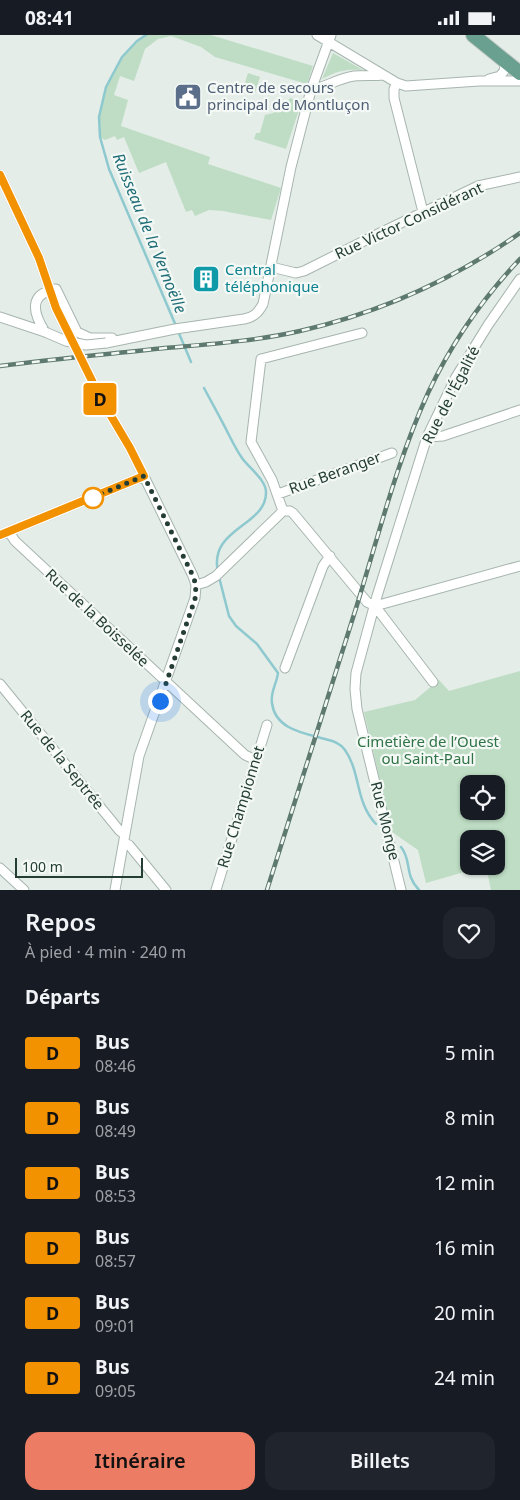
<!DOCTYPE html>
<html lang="fr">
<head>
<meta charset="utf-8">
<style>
	body { margin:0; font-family:"Noto Sans",sans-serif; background:#20242c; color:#f1f3f6; height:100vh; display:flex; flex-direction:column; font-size:19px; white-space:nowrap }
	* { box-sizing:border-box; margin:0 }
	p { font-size:16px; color:#9ea1a6 }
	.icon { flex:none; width:28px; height:28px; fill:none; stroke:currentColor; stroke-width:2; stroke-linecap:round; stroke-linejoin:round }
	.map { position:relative; height:855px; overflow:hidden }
	.panel { display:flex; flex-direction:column; background:#171b24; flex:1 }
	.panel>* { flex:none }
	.badge { padding:0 10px; border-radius:4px; font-size:18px; line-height:32px }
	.fabs { position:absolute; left:460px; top:740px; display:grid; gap:10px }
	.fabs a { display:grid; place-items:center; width:45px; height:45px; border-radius:10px; background:#171b24; box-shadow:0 1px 4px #0004; font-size:25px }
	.scale { position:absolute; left:15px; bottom:12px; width:128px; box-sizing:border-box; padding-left:5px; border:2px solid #243d35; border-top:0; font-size:14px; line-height:18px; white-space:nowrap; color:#243d35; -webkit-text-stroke:4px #f4f9f6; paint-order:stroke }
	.you { position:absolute; width:25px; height:25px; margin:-12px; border:4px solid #fff; border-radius:50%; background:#1a73e8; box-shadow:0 0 0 8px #1a73e833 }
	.map>.badge { position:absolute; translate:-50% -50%; box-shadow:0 0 0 2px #fff }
	h2 { padding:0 25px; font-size:19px; line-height:45px }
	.round { display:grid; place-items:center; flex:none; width:52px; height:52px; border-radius:15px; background:#20242c }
	.head { display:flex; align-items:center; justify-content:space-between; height:85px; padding:0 25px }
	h1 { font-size:24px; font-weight:600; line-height:38px }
	.action { display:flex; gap:10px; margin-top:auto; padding:10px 25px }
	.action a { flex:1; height:58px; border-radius:15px; background:#ec7c63; color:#111; font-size:20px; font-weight:600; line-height:58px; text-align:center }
	.action a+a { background:#20242c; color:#f1f3f6 }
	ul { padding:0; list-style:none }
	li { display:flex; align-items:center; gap:15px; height:65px; padding:0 25px }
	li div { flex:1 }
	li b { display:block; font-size:19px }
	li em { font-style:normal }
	li .badge { min-width:55px; font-weight:700; text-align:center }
	.status { display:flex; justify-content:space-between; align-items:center; height:35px; padding:0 25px; background:#171b24; direction:ltr }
	.status svg { height:14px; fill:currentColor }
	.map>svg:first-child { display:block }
	.green { fill:#beddc4; fill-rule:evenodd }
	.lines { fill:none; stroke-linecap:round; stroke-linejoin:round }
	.stream { stroke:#8ec9cf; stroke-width:2.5 }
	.minor-casing { stroke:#a7b5af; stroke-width:11 }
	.primary-casing { stroke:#c2c9c6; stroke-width:16 }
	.minor { stroke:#fff; stroke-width:9 }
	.primary { stroke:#6aa08f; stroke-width:14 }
	.rail-casing { stroke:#5e7970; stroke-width:4.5 }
	.rail { stroke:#f4f9f6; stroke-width:2.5; stroke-dasharray:8; stroke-linecap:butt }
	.minor-bridge-casing { stroke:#a7b5af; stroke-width:11; stroke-linecap:butt }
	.minor-bridge { stroke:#fff; stroke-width:9 }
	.line-casing { stroke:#fff; stroke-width:11 }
	.line { stroke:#f39200; stroke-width:8 }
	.walk { stroke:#243d35; stroke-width:5; stroke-dasharray:0 9 }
	.stop-dot { fill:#fff; stroke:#f39200; stroke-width:2.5 }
	.labels { text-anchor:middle; stroke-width:4.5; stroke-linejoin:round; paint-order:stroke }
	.service-label { font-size:15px; fill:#4e5e75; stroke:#f4f9f6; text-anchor:start }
	.street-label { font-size:15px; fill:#243d35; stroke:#f4f9f6 }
	.culture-label { font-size:15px; fill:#0d838f; stroke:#f4f9f6; text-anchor:start }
	.park-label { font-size:15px; fill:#307346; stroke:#f4f9f6 }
	.water-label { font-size:16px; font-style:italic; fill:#206e77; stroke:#f4f9f6 }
</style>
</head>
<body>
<div class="status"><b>08:41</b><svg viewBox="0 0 49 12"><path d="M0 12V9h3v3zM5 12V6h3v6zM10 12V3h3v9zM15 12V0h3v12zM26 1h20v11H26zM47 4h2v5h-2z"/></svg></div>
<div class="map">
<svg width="520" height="855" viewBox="0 0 520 855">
	<rect width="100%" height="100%" fill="#e4ede8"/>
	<path class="green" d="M146,0H211L313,31L307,49L215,22L201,12L171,1L158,4L145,14L134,46L120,41L114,60L128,65L121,91L210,122L208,129L281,153L271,185L223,176L209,175L195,181L192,175L186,177L166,127L139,138L124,102L117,105L115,101L105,105L100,102L99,82L106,52L122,22L137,6Z
		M333,18L363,35C345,34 337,36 322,44Z
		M248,38L260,42L255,58L243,54Z
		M290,63L302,66L286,114L254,104L256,98H260L265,80C277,78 284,73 290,63Z
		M520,636V855H491L486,831H496V804H469V831H485L426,848L418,815L392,797L364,677L415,665L439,645L449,656ZM469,749H496V776H469Z"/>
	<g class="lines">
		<path class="stream" d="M146,0L137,6L122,22L106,52L99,82L100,102L109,134L176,291
			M178,296L191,327
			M204,353C212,368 221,384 229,400C233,408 237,416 242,423C249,433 266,445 266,457C267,491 208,493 218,537
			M219,542L229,581L236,591L257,609L278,638C277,648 270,657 272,668C275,694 303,698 325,704C333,706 340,708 345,715C361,738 355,767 376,789
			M401,812C412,825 404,840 419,855"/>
		<g class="minor-casing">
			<path id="minor" d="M317,0L397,48L406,51L479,46H520
				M489,44L500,41L504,36L505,30L504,25
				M397,48L394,54V63L423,177
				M311,55C326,52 339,43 354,41C363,40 374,41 383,40
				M0,140L39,223L56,273L101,364L130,413L193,541L196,550L195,563L139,721L115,855
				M271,232L296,238L304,236L380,198L478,151L520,142
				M0,282L45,297
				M45,297C33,278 28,259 56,254L77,297L90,303H112
				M106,308L175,294L244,284C254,282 258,278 263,269L291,132L311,55L331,0
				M427,402L443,401L520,375
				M278,459L392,418
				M283,476L272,445L251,407L261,324L362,298
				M283,476H290L293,478L367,567L375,571L433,647
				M9,497L15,506L245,720L256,725
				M0,500L144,441
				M196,550L206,547L216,541L283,476
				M375,571L520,531
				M285,633L323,531L330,521
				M0,649L119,795L125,800
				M124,808L129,810L166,855
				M0,833L24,855
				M216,855L267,690
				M401,855L357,674L355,654L356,638L377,561L427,402L456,342L488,290L520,244"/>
		</g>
		<g class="primary-casing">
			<path id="primary" d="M473,0L520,38"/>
		</g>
		<use href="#minor" class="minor"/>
		<use href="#primary" class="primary"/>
		<g class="rail-casing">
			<path id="rail" d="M0,331C55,324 110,319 165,313C211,309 256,306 300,296C379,278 454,244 520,198
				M267,855C297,760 327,665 357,570C379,499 397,426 428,358C451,309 483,263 520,224"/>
		</g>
		<use href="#rail" class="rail"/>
		<g class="minor-bridge-casing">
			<path id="minor-bridge" d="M45,297L66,306L86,310L106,308"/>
		</g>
		<use href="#minor-bridge" class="minor-bridge"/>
	</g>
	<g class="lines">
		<g class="line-casing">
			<path id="line" d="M0,140L39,223L56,273L101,364L130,413L144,441L0,500"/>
		</g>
		<use href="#line" class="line"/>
		<path class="walk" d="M93,463L89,464L144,441L193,541L196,550L195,564L160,666"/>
	</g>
	<defs>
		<g id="civic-square" transform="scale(1.4375)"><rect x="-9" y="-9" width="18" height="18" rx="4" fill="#5c6f8a" stroke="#f4f9f6"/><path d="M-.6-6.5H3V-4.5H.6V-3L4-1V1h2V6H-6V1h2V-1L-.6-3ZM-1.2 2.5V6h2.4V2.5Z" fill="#fff"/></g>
		<g id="building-square" transform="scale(1.4375)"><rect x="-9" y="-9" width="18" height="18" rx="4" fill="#0f9aa8" stroke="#f4f9f6"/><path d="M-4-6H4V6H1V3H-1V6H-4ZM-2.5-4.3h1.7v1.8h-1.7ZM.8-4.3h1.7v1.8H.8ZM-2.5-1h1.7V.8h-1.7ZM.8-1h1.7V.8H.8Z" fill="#fff"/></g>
	</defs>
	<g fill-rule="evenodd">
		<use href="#civic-square" x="188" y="62"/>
		<use href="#building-square" x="206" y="244"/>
	</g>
	<circle class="stop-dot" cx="93" cy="463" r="10"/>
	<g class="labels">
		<g class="service-label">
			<text x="207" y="58">Centre de secours<tspan x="207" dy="17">principal de Montluçon</tspan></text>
		</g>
		<g class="street-label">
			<text transform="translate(409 186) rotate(-25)" y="5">Rue Victor Considérant</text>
			<text transform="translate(451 360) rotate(-63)" y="5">Rue de l'Égalité</text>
			<text transform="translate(335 438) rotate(-20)" y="5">Rue Beranger</text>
			<text transform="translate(97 583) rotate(43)" y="5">Rue de la Boisselée</text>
			<text transform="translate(62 725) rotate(51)" y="5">Rue de la Septrée</text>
			<text transform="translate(241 772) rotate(-73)" y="5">Rue Championnet</text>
			<text transform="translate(385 786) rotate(76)" y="5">Rue Monge</text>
		</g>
		<g class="culture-label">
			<text x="225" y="240">Central<tspan x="225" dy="17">téléphonique</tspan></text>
		</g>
		<g class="park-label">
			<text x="428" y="712">Cimetière de l’Ouest<tspan x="428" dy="17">ou Saint-Paul</tspan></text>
		</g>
		<g class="water-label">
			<text transform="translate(150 198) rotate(68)" y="6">Ruisseau de la Vernoëlle</text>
		</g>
	</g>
</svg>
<div class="fabs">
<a><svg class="icon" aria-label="locate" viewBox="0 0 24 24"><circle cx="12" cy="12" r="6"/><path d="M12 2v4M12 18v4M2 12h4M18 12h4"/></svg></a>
<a><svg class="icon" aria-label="layers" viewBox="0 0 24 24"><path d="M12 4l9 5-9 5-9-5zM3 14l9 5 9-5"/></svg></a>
</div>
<div class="scale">100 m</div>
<div class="you" style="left:160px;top:666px"></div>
<b class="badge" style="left:100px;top:364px;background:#f39200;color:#111">D</b>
</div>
<section class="panel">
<div class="head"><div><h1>Repos</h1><p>À pied · 4 min · 240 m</p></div><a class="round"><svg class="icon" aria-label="heart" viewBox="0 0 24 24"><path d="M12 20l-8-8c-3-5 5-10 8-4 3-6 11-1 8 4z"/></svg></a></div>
<h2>Départs</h2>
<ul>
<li><span class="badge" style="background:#f39200;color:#111">D</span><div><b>Bus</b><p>08:46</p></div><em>5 min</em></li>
<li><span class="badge" style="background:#f39200;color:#111">D</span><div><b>Bus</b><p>08:49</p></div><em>8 min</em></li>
<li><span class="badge" style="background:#f39200;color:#111">D</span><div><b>Bus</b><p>08:53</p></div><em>12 min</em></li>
<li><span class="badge" style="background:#f39200;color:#111">D</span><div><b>Bus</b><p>08:57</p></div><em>16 min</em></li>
<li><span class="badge" style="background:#f39200;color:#111">D</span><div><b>Bus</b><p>09:01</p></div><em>20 min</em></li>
<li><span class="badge" style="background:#f39200;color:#111">D</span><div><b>Bus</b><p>09:05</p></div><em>24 min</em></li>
</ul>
<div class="action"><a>Itinéraire</a><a>Billets</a></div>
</section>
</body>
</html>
